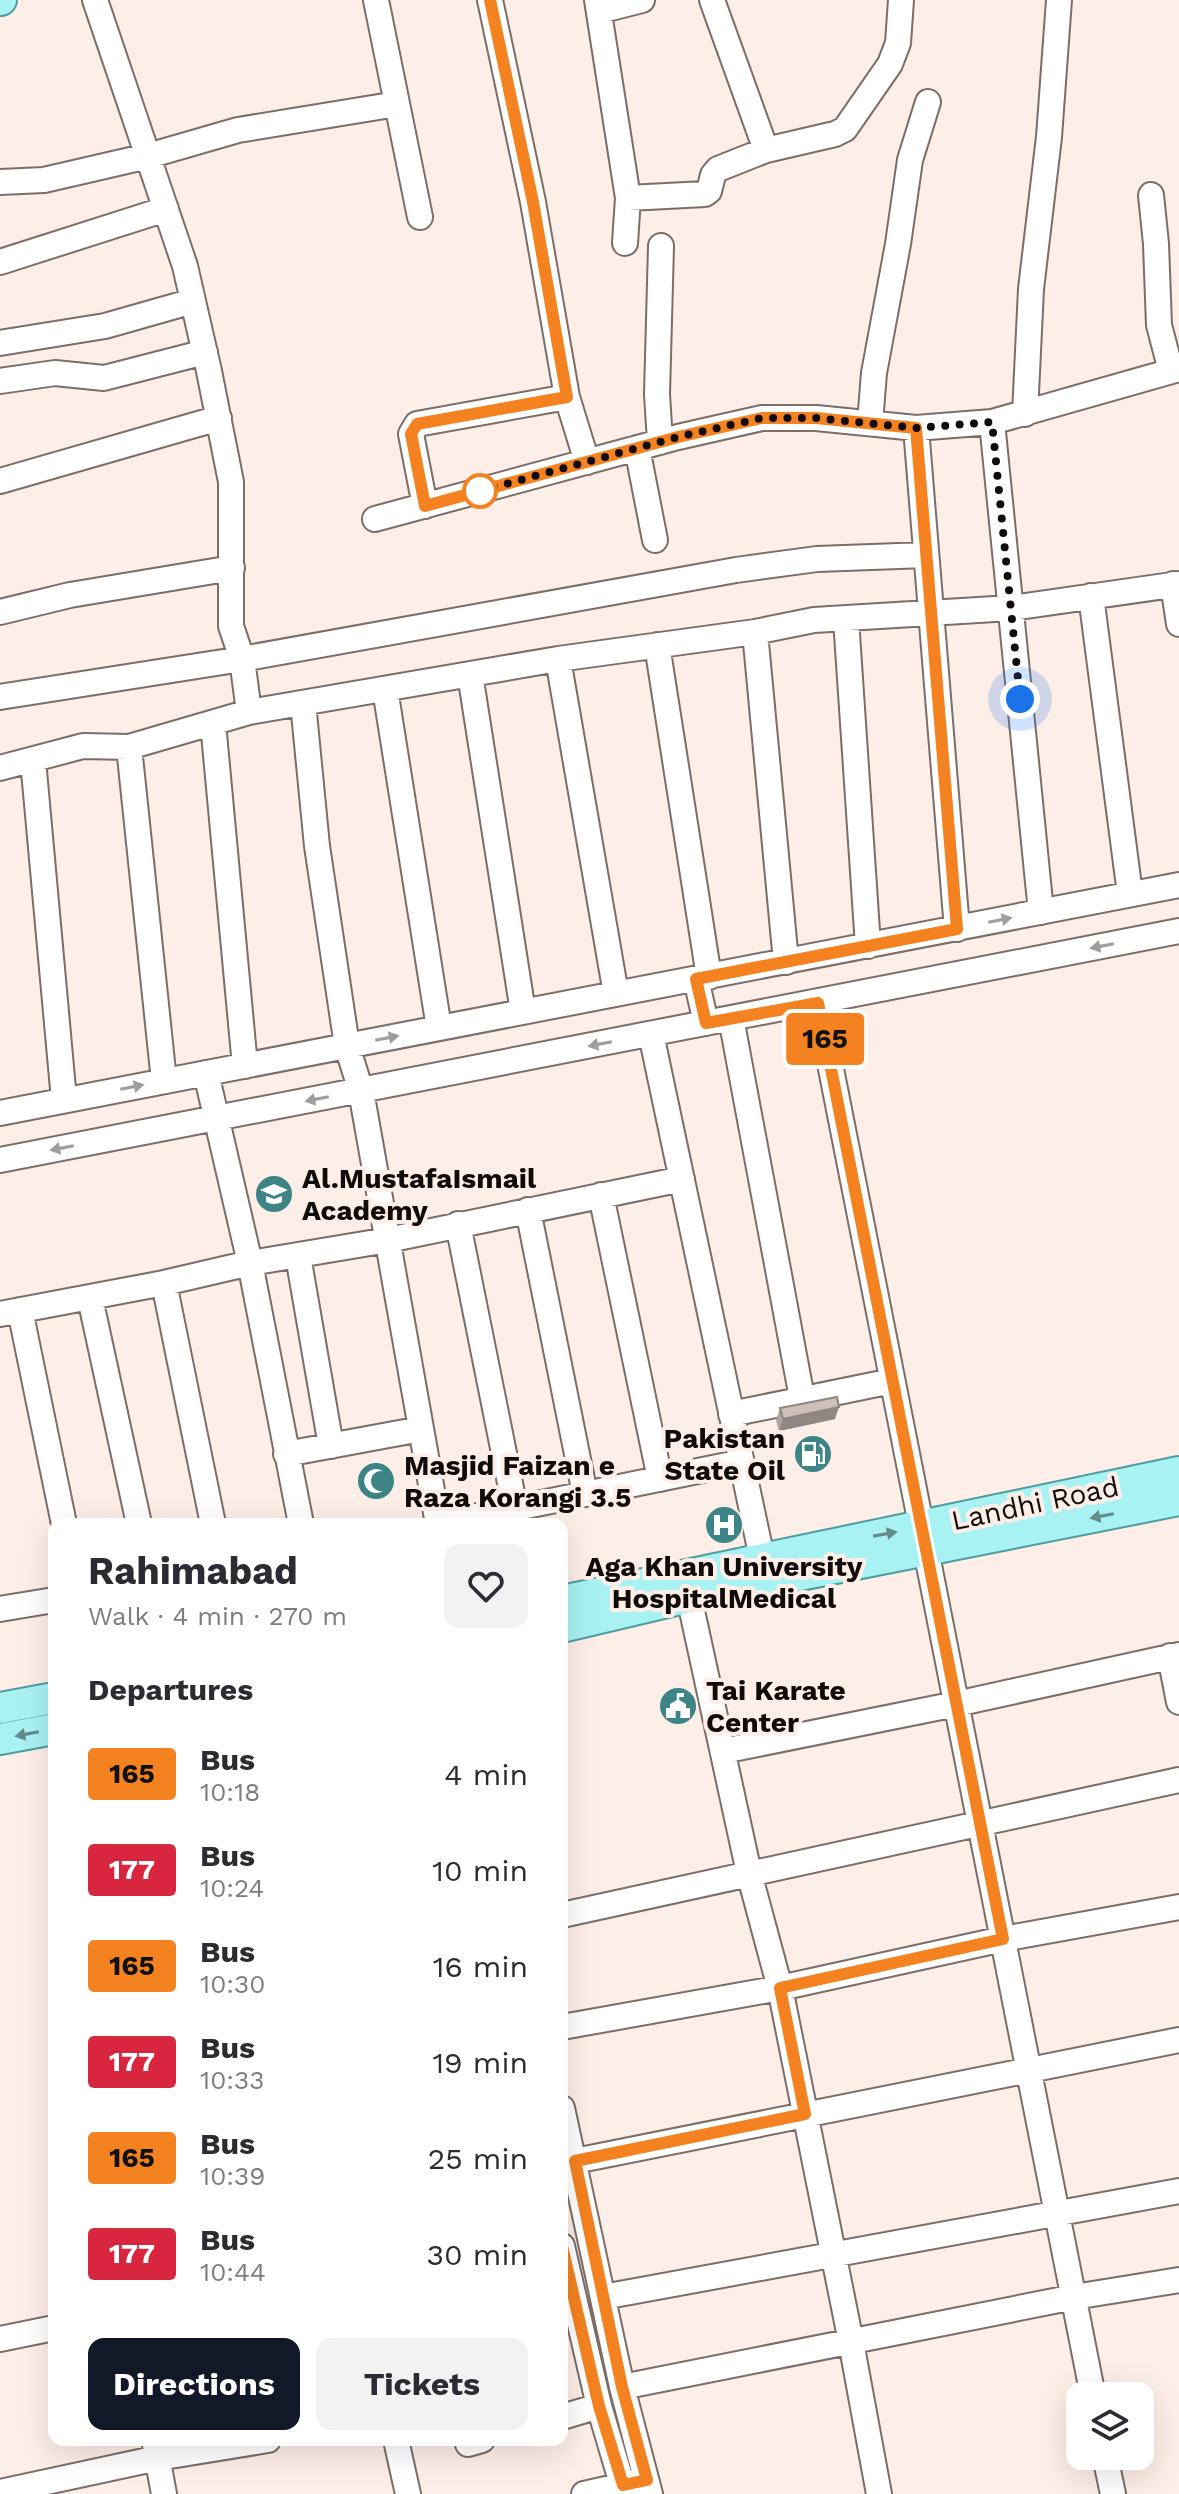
<!DOCTYPE html>
<html lang="en">
<head>
<meta charset="utf-8">
<style>
	body { margin:0; font-family:"Work Sans",sans-serif; background:#f2f2f3; color:#2b2b33; height:100vh; display:flex; flex-direction:column; font-size:30px; white-space:nowrap }
	* { box-sizing:border-box; margin:0 }
	p { font-size:26px; color:#7c7c81 }
	.icon { flex:none; width:44px; height:44px; fill:none; stroke:currentColor; stroke-width:2; stroke-linecap:round; stroke-linejoin:round }
	.map { position:relative; flex:1; overflow:hidden }
	.side { position:absolute; left:48px; top:1518px; width:520px; height:928px; display:flex; flex-direction:column; background:#fff; border-radius:16px; box-shadow:0 8px 32px #0002 }
	.side>* { flex:none }
	.badge { padding:0 16px; border-radius:6px; font-size:28px; line-height:52px }
	.tools { position:absolute; left:1066px; top:2382px; display:grid; gap:16px }
	.tools a { display:grid; place-items:center; width:88px; height:88px; border-radius:16px; background:#fff; box-shadow:0 8px 32px #0002; font-size:40px }
	.you { position:absolute; width:40px; height:40px; margin:-20px; border:6px solid #fff; border-radius:50%; background:#1a73e8; box-shadow:0 0 0 12px #1a73e833 }
	.map>.badge { position:absolute; translate:-50% -50%; box-shadow:0 0 0 4px #fff }
	h2 { padding:0 40px; font-size:30px; line-height:72px }
	.round { display:grid; place-items:center; flex:none; width:84px; height:84px; border-radius:16px; background:#f2f2f3 }
	.headline { display:flex; align-items:center; justify-content:space-between; height:136px; padding:0 40px }
	h1 { font-size:38px; font-weight:700; line-height:60px }
	.action { display:flex; gap:16px; margin-top:auto; padding:16px 40px }
	.action a { flex:1; height:92px; border-radius:16px; background:#111827; color:#fff; font-size:32px; font-weight:700; line-height:92px; text-align:center }
	.action a+a { background:#f2f2f3; color:#2b2b33 }
	ul { padding:0; list-style:none }
	li { display:flex; align-items:center; gap:24px; height:96px; padding:0 40px }
	li div { flex:1 }
	li b { display:block; font-size:30px }
	li em { font-style:normal }
	li .badge { min-width:88px; font-weight:700; text-align:center }
	.map>svg:first-child { display:block }
	.lines { fill:none; stroke-linecap:round; stroke-linejoin:round }
	.minor-casing { stroke:#7b6e68; stroke-width:28 }
	.major-casing { stroke:#4f9c9e; stroke-width:34 }
	.minor { stroke:#fff; stroke-width:24 }
	.major { stroke:#a9f2f4; stroke-width:30 }
	.wall { fill:#b1a49f }
	.shaded-wall { fill:#908682 }
	.building { fill:#cebfb9; stroke:#908682; stroke-width:2 }
	.oneway { fill:#a09e9d }
	.oneway2 { fill:#658a8b }
	.line-casing { stroke:#fff; stroke-width:18 }
	.line { stroke:#f58220; stroke-width:12 }
	.walk { stroke:#110c0a; stroke-width:8; stroke-dasharray:0 14.4 }
	.stop-dot { fill:#fff; stroke:#f58220; stroke-width:4 }
	.labels { text-anchor:middle; stroke-width:8; stroke-linejoin:round; paint-order:stroke }
	.poi-label { font-size:28px; font-weight:bold; fill:#110c0a; stroke:#fdeee7; text-anchor:start }
	.street-label { font-size:28px; fill:#110c0a; stroke:#fdeee7 }
</style>
</head>
<body>
<div class="map">
<svg width="1179" height="2494" viewBox="0 0 1179 2494">
	<rect width="100%" height="100%" fill="#fdeee7"/>
	<g class="lines">
		<g class="minor-casing">
			<path id="minor" d="M95,0L185,266L209,371L231,482V626L242,659L249,712
				M376,0L420,217
				M490,0L533,202L567,397L587,462
				M597,0L628,198L625,243
				M712,0L766,150
				M599,11L642,0
				M0,182L44,180L148,156L238,130L397,104
				M1151,195L1156,244L1159,325L1171,371
				M628,198L705,194L709,191L713,175L718,169L766,150L835,134L845,129L890,64L898,43L901,0
				M0,262L166,209
				M0,343L105,326L193,301
				M0,381L55,373L104,378L205,352
				M1025,414L1031,289L1049,137L1059,0
				M992,422L1041,912
				M870,423L874,373L898,244L910,160L928,102
				M916,428L957,929
				M660,442L657,394L661,246
				M637,448L655,540
				M0,481L219,418
				M425,506L411,434L417,424L567,397
				M375,519L678,437L762,418H816L916,428L992,422L1179,369
				M1173,584L1179,624
				M1091,596L1130,894
				M0,612L70,595L232,568
				M846,619L868,946
				M755,632L786,962
				M657,645L709,977
				M558,659L616,994
				M470,674L523,1012
				M385,689L439,1028
				M0,697L242,659L736,570L817,559L926,555
				M303,703L317,846L347,1046L361,1091L438,1524
				M213,723L245,1066
				M129,747L164,1081
				M33,760L64,1100
				M0,768L83,746L129,747L249,712L558,659L755,632L814,620L1011,608L1179,584
				M696,979L706,1023
				M818,1003L1093,2396
				M731,1018L802,1398
				M651,1034L762,1558
				M206,1073L250,1263L301,1524
				M0,1113L1179,885
				M0,1160L1179,931
				M601,1195L660,1479
				M528,1210L585,1494
				M458,1224L515,1508
				M298,1256L331,1446
				M164,1283L213,1524
				M90,1298L139,1524
				M20,1310L64,1524
				M0,1314L164,1283L250,1263L388,1240L682,1179
				M731,1414L892,1381
				M286,1454L421,1429
				M438,1524L742,1462
				M689,1597L749,1873L780,1988L851,2342L879,2494
				M0,1609L54,1600
				M1170,1656L1179,1702
				M723,1751L956,1704L1179,1655
				M562,1915L1179,1780
				M562,2027L780,1988L1003,1939L1179,1907
				M562,2108L622,2387L650,2494
				M575,2161L1179,2040
				M562,2246L599,2406L625,2494
				M603,2297L1179,2191
				M0,2339L54,2328
				M622,2387L1074,2297L1179,2280
				M562,2417L599,2406
				M154,2440L164,2494
				M396,2440L408,2494
				M468,2440V2444L482,2440
				M1105,2456L1113,2494
				M0,2492L158,2458L268,2440
				M584,2494L637,2482"/>
		</g>
		<g class="major-casing">
			<path id="major" d="M0,0H1
				M562,1601L1179,1472
				M562,1627L689,1597L1179,1500
				M0,1708L54,1698
				M0,1739L54,1729"/>
		</g>
		<use href="#minor" class="minor"/>
		<use href="#major" class="major"/>
	</g>
	<path class="wall" d="M780,1408L835,1419L779,1431L776,1420Z"/>
	<path class="shaded-wall" d="M839,1407L835,1419L779,1431L783,1419Z"/>
	<path class="building" d="M837,1397L839,1407L783,1419L780,1408Z"/>
	<defs><path id="oneway-solid" d="M-6-.8H1V-3.2L6.5 0L1 3.2V.8H-6Z" transform="scale(2)"/></defs>
	<g class="oneway">
		<use href="#oneway-solid" transform="translate(1000 920) rotate(-11)"/>
		<use href="#oneway-solid" transform="translate(1102 946) rotate(169)"/>
		<use href="#oneway-solid" transform="translate(387 1038) rotate(-11)"/>
		<use href="#oneway-solid" transform="translate(600 1044) rotate(169)"/>
		<use href="#oneway-solid" transform="translate(132 1087) rotate(-11)"/>
		<use href="#oneway-solid" transform="translate(317 1099) rotate(169)"/>
		<use href="#oneway-solid" transform="translate(62 1148) rotate(169)"/>
	</g>
	<g class="oneway2">
		<use href="#oneway-solid" transform="translate(1102 1516) rotate(169)"/>
		<use href="#oneway-solid" transform="translate(885 1534) rotate(-10)"/>
		<use href="#oneway-solid" transform="translate(27 1734) rotate(169)"/>
	</g>
	<g class="lines">
		<g class="line-casing">
			<path id="line" d="M490,0L533,202L567,397L417,424L411,434L425,506L678,437L762,418H816L916,428L957,929L696,979L706,1023L818,1003L1003,1939L780,1988L805,2114L575,2161L622,2387L647,2480L623,2485L599,2406L562,2246"/>
		</g>
		<use href="#line" class="line"/>
		<path class="walk" d="M480,491L678,437L762,418H816L916,428L992,422L1020,699"/>
	</g>
	<defs>
		<g id="school-disc" transform="scale(2)"><circle r="9.5" fill="#3c8486" stroke="#fdeee7"/><path d="M0-5L7-2L0 1L-7-2ZM-4 1L0 2.5L4 1V4Q0 6-4 4Z" fill="#fff"/></g>
		<g id="fuel-disc" transform="scale(2)"><circle r="9.5" fill="#3c8486" stroke="#fdeee7"/><path d="M-5.5-6h7V0h2V4h1.3V-2.5L3-4.5l.8-.8L6-3V5H2.5V1h-1V6h-7ZM-4.2-4.7v3.2H.2V-4.7Z" fill="#fff"/></g>
		<g id="mosque-disc" transform="scale(2)"><circle r="9.5" fill="#3c8486" stroke="#fdeee7"/><path d="M3.5-4.9A6 6 0 1 0 3.5 4.9A5 5 0 1 1 3.5-4.9Z" fill="#fff"/></g>
		<g id="hospital-disc" transform="scale(2)"><circle r="9.5" fill="#3c8486" stroke="#fdeee7"/><path d="M-5-5h3v3.5h4V-5h3V5h-3V1.5h-4V5h-3Z" fill="#fff"/></g>
		<g id="civic-disc" transform="scale(2)"><circle r="9.5" fill="#3c8486" stroke="#fdeee7"/><path d="M-.6-6.5H3V-4.5H.6V-3L4-1V1h2V6H-6V1h2V-1L-.6-3ZM-1.2 2.5V6h2.4V2.5Z" fill="#fff"/></g>
	</defs>
	<g fill-rule="evenodd">
		<use href="#school-disc" x="274" y="1194"/>
		<use href="#fuel-disc" x="813" y="1454"/>
		<use href="#mosque-disc" x="376" y="1481"/>
		<use href="#hospital-disc" x="724" y="1525"/>
		<use href="#civic-disc" x="678" y="1706"/>
	</g>
	<circle class="stop-dot" cx="480" cy="491" r="16"/>
	<g class="labels">
		<g class="poi-label">
			<text x="302" y="1188">Al.MustafaIsmail<tspan x="302" dy="32">Academy</tspan></text>
			<text x="785" y="1448" text-anchor="end">Pakistan<tspan x="785" dy="32">State Oil</tspan></text>
			<text x="404" y="1475">Masjid Faizan e<tspan x="404" dy="32">Raza Korangi 3.5</tspan></text>
			<text x="724" y="1576" text-anchor="middle">Aga Khan University<tspan x="724" dy="32">HospitalMedical</tspan></text>
			<text x="706" y="1700">Tai Karate<tspan x="706" dy="32">Center</tspan></text>
		</g>
		<g class="street-label">
			<text transform="translate(1035 1503) rotate(-12)" y="10">Landhi Road</text>
		</g>
	</g>
</svg>
<div class="tools">
<a><svg class="icon" aria-label="layers" viewBox="0 0 24 24"><path d="M12 4l9 5-9 5-9-5zM3 14l9 5 9-5"/></svg></a>
</div>
<div class="you" style="left:1020px;top:699px"></div>
<b class="badge" style="left:825px;top:1039px;background:#f58220;color:#111">165</b>
<section class="side">
<div class="headline"><div><h1>Rahimabad</h1><p>Walk · 4 min · 270 m</p></div><a class="round"><svg class="icon" aria-label="heart" viewBox="0 0 24 24"><path d="M12 20l-8-8c-3-5 5-10 8-4 3-6 11-1 8 4z"/></svg></a></div>
<h2>Departures</h2>
<ul>
<li><span class="badge" style="background:#f58220;color:#111">165</span><div><b>Bus</b><p>10:18</p></div><em>4 min</em></li>
<li><span class="badge" style="background:#d7263d;color:#fff">177</span><div><b>Bus</b><p>10:24</p></div><em>10 min</em></li>
<li><span class="badge" style="background:#f58220;color:#111">165</span><div><b>Bus</b><p>10:30</p></div><em>16 min</em></li>
<li><span class="badge" style="background:#d7263d;color:#fff">177</span><div><b>Bus</b><p>10:33</p></div><em>19 min</em></li>
<li><span class="badge" style="background:#f58220;color:#111">165</span><div><b>Bus</b><p>10:39</p></div><em>25 min</em></li>
<li><span class="badge" style="background:#d7263d;color:#fff">177</span><div><b>Bus</b><p>10:44</p></div><em>30 min</em></li>
</ul>
<div class="action"><a>Directions</a><a>Tickets</a></div>
</section>
</div>
</body>
</html>
